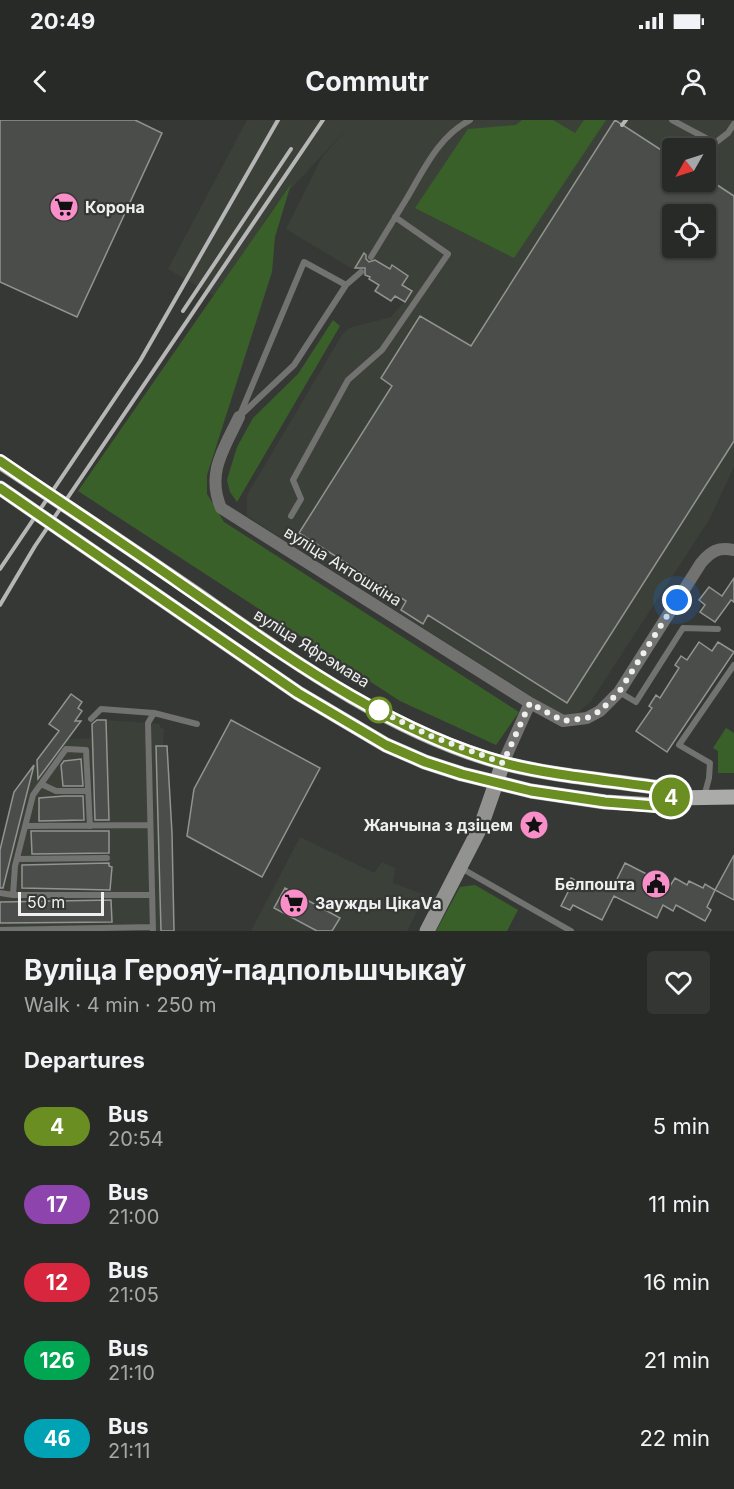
<!DOCTYPE html>
<html lang="en">
<head>
<meta charset="utf-8">
<style>
	body { margin:0; font-family:Inter,sans-serif; background:#343634; color:#f1f3f6; height:100vh; display:flex; flex-direction:column; font-size:22px; white-space:nowrap }
	* { box-sizing:border-box; margin:0 }
	p { font-size:20px; color:#a5a7a8 }
	.icon { flex:none; width:33px; height:33px; fill:none; stroke:currentColor; stroke-width:2; stroke-linecap:round; stroke-linejoin:round }
	.map { position:relative; height:811px; overflow:hidden }
	.sheet { display:flex; flex-direction:column; background:#282a28; flex:1 }
	.sheet>* { flex:none }
	.badge { padding:0 12px; border-radius:20px; font-size:21px; line-height:39px }
	.needle { width:39px; rotate:231deg }
	.tools { position:absolute; left:662px; top:18px; display:grid; gap:12px }
	.tools a { display:grid; place-items:center; width:54px; height:54px; border-radius:6px; background:#282a28; box-shadow:0 2px 4px #0004,0 0 0 2px #444645; font-size:30px }
	.scale { position:absolute; left:18px; bottom:15px; width:86px; box-sizing:border-box; padding-left:6px; border:3px solid #eeefee; border-top:0; font-size:16px; line-height:21px; white-space:nowrap; color:#eeefee; -webkit-text-stroke:4px #363836; paint-order:stroke }
	.you { position:absolute; width:30px; height:30px; margin:-15px; border:4px solid #fff; border-radius:50%; background:#1a73e8; box-shadow:0 0 0 9px #1a73e833 }
	.map>.badge { position:absolute; translate:-50% -50%; box-shadow:0 0 0 3px #fff }
	h2 { padding:0 24px; font-size:22px; line-height:54px }
	.round { display:grid; place-items:center; flex:none; width:63px; height:63px; border-radius:6px; background:#343634 }
	.summary { display:flex; align-items:center; justify-content:space-between; height:102px; padding:0 24px }
	h1 { font-size:28px; font-weight:700; line-height:45px }
	ul { padding:0; list-style:none }
	li { display:flex; align-items:center; gap:18px; height:78px; padding:0 24px }
	li div { flex:1 }
	li b { display:block; font-size:22px }
	li em { font-style:normal }
	li .badge { min-width:66px; font-weight:700; text-align:center }
	.status { display:flex; justify-content:space-between; align-items:center; height:42px; padding:0 30px; background:#282a28; direction:ltr }
	.status svg { height:16px; fill:currentColor }
	header { display:flex; justify-content:space-between; align-items:center; height:78px; padding:0 24px; background:#282a28; font-size:27px; font-weight:700 }
	.map>svg:first-child { display:block }
	.built { fill:#3b4139; fill-rule:evenodd }
	.green { fill:#3a602a }
	.building { fill:#4b4d4b; stroke:#929491; stroke-width:1.5; fill-rule:evenodd }
	.lines { fill:none; stroke-linecap:round; stroke-linejoin:round }
	.lane { stroke:#727271; stroke-width:6 }
	.street { stroke:#727271; stroke-width:12 }
	.secondary { stroke:#929391; stroke-width:15 }
	.primary { stroke:#abacaa; stroke-width:15 }
	.rail { stroke:#b5b6b5; stroke-width:4 }
	.line-casing { stroke:#fff; stroke-width:14 }
	.line { stroke:#6b8e23; stroke-width:9 }
	.walk { stroke:#eeefee; stroke-width:6; stroke-dasharray:0 10.8 }
	.stop-dot { fill:#fff; stroke:#6b8e23; stroke-width:3 }
	.labels { text-anchor:middle; stroke-width:4.5; stroke-linejoin:round; paint-order:stroke }
	.poi-label { font-size:16px; font-weight:bold; fill:#eeefee; stroke:#363836; text-anchor:start }
	.street-label { font-size:16px; fill:#eeefee; stroke:#363836 }
</style>
</head>
<body>
<div class="status"><b>20:49</b><svg viewBox="0 0 49 12"><path d="M0 12V9h3v3zM5 12V6h3v6zM10 12V3h3v9zM15 12V0h3v12zM26 1h20v11H26zM47 4h2v5h-2z"/></svg></div>
<header><svg class="icon" aria-label="back" viewBox="0 0 24 24"><path d="M15 5l-7 7 7 7"/></svg>Commutr<svg class="icon" aria-label="person" viewBox="0 0 24 24"><circle cx="12" cy="8" r="4"/><path d="M4 21q1-7 8-7t8 7"/></svg></header>
<div class="map">
<svg width="734" height="811" viewBox="0 0 734 811">
	<rect width="100%" height="100%" fill="#363836"/>
	<path class="built" d="M247,0H734V347L709,400L591,581L579,592L561,595L247,396V375L342,215L349,208L391,197L404,182L395,176L391,181L375,171L379,165L369,159L370,157L355,148H351L286,109L322,37L351,4L273,88L216,177L168,149ZM672,28H705V62H672ZM672,94H705V128H672Z
		M106,600L160,604V608L164,609L163,626H167L172,713L174,811H0V730L14,672L58,612L66,619L106,618Z
		M300,717L374,753L382,742L395,748L393,763L425,775L407,811H251Z"/>
	<path class="green" d="M522,0H553L575,13L584,0H606L514,138L415,88L468,9L516,5Z
		M291,64L275,117L272,152L207,355V374L224,402L519,592L496,625L400,581L78,371Z
		M333,200L340,206L237,382L230,372L227,360L237,327L253,298L298,254Z
		M726,608L734,613V653H718V631L713,628Z
		M475,765L518,790L507,811H436L460,767Z"/>
	<path class="building" d="M0,0H135L162,13L77,197L0,162Z
		M615,0L672,37V62H705V57L734,76V321L567,583L428,495L423,504L401,490L406,481L299,413L392,266L381,258L420,196L471,226ZM672,94H705V128H672Z
		M364,133L366,135V139L369,142L375,140L390,149L392,145L408,156L402,165L412,171L405,182L395,176L391,181L375,171L379,165L369,159L370,157L365,155V148H355Z
		M734,458V482L731,480L715,502L700,492L705,485L699,480L709,467L722,476Z
		M699,522L712,531L718,522L734,532L667,632L636,611L652,588L649,586L656,575L660,578L679,548L675,545L681,536L687,540Z
		M71,574L82,582L78,588L82,591L75,601H81L38,659L37,640L59,611L49,604Z
		M97,600H106L109,700H95L92,604Z
		M231,600L320,648L262,757L187,716L194,669Z
		M156,626H167L172,713L174,811H161Z
		M81,639L83,666H63L61,645L64,641Z
		M34,645L3,768H0V730L14,672Z
		M64,676H83L84,700L39,701V678Z
		M31,711H109V733L32,734Z
		M734,735V780L715,770Z
		M109,743V746L112,747L110,770L22,768V745Z
		M625,743L670,766L675,758L687,765L689,761L703,768L705,764L715,770L707,787L711,790L705,801L676,785L673,791L663,785L657,798L614,776L602,800L573,785L570,790L561,786L570,768L567,767L571,758L584,765L586,761L599,768L601,764L612,769Z
		M285,768L340,798L332,811H317L274,788Z
		M111,780L112,802L0,803V782Z"/>
	<g class="lines">
		<path class="lane" d="M672,0L715,23L728,13L734,4
			M371,137C383,117 395,98 407,78C424,49 439,16 470,0
			M241,295L294,245L346,165L361,152
			M239,297L304,142L346,165
			M291,396L301,379L293,360L348,260L382,230L448,134L395,97
			M619,572L636,582L683,508L718,509
			M91,599L101,589L154,593L197,604
			M41,664L56,671H88
			M704,677L709,658L710,643L679,625L734,545
			M26,706L150,705
			M17,739L107,738
			M461,748L571,811
			M0,773L13,775H151
			M13,775L15,746L33,675L66,629L86,630L90,706
			M0,810L153,807
			M153,811L148,603L154,593"/>
		<path class="street" d="M239,297C224,329 206,353 221,388L530,583L563,601L587,598L600,591L619,572L701,443C711,431 718,427 734,430
			M503,643L530,583"/>
		<path class="secondary" d="M427,811L481,706L503,643"/>
		<path class="primary" d="M0,342C65,385 131,429 195,473C290,539 390,612 503,643C554,656 608,660 660,668L672,678
			M0,368L298,573L386,625L425,642L462,654L531,671L605,682L656,685L672,678L734,677"/>
		<path class="rail" d="M622,5L626,0
			M183,191L291,29
			M0,449L140,241L278,0
			M0,485L35,426L323,0"/>
	</g>
	<g class="lines">
		<g class="line-casing">
			<path id="line" d="M0,341C61,383 123,423 184,466C280,532 389,612 504,643C554,656 608,660 660,668L672,678L656,686L605,682L531,671L462,654L425,642L386,625L298,573L0,368"/>
		</g>
		<use href="#line" class="line"/>
		<path class="walk" d="M379,590L376,589L431,616L503,643L530,583L563,601L587,598L600,591L619,572L677,480"/>
	</g>
	<defs>
		<g id="supermarket-disc" transform="scale(1.5)"><circle r="9.5" fill="#f98fc9" stroke="#363836"/><path d="M-6-5.5h2.5l.6 2H6L4.5 2H-2.5L-4.4-4H-6ZM-1.5 3.2a1.3 1.3 0 1 0 .1 0ZM3 3.2a1.3 1.3 0 1 0 .1 0Z" fill="#111"/></g>
		<g id="sight-disc" transform="scale(1.5)"><circle r="9.5" fill="#f98fc9" stroke="#363836"/><path d="M0-6L1.8-2.2L6-1.7L2.9 1.2L3.7 5.4L0 3.3L-3.7 5.4L-2.9 1.2L-6-1.7L-1.8-2.2Z" fill="#111"/></g>
		<g id="civic-disc" transform="scale(1.5)"><circle r="9.5" fill="#f98fc9" stroke="#363836"/><path d="M-.6-6.5H3V-4.5H.6V-3L4-1V1h2V6H-6V1h2V-1L-.6-3ZM-1.2 2.5V6h2.4V2.5Z" fill="#111"/></g>
	</defs>
	<g fill-rule="evenodd">
		<use href="#supermarket-disc" x="64" y="87"/>
		<use href="#sight-disc" x="534" y="705"/>
		<use href="#civic-disc" x="656" y="764"/>
		<use href="#supermarket-disc" x="294" y="783"/>
	</g>
	<circle class="stop-dot" cx="379" cy="590" r="12"/>
	<g class="labels">
		<g class="poi-label">
			<text x="85" y="93">Корона</text>
			<text x="513" y="711" text-anchor="end">Жанчына з дзіцем</text>
			<text x="635" y="770" text-anchor="end">Белпошта</text>
			<text x="315" y="789">Заужды ЦікаVа</text>
		</g>
		<g class="street-label">
			<text transform="translate(343 446) rotate(32)" y="6">вуліца Антошкіна</text>
			<text transform="translate(312 528) rotate(32)" y="6">вуліца Яфрэмава</text>
		</g>
	</g>
</svg>
<div class="tools">
<a><svg class="needle" viewBox="-14 -14 28 28"><path d="M0-13l5 13h-10z" fill="#e53935"/><path d="M0 13l5-13h-10z" fill="#a5a7a8"/></svg></a>
<a><svg class="icon" aria-label="locate" viewBox="0 0 24 24"><circle cx="12" cy="12" r="6"/><path d="M12 2v4M12 18v4M2 12h4M18 12h4"/></svg></a>
</div>
<div class="scale">50 m</div>
<div class="you" style="left:677px;top:480px"></div>
<b class="badge" style="left:671px;top:677px;background:#6b8e23;color:#fff">4</b>
</div>
<section class="sheet">
<div class="summary"><div><h1>Вуліца Герояў-падпольшчыкаў</h1><p>Walk · 4 min · 250 m</p></div><a class="round"><svg class="icon" aria-label="heart" viewBox="0 0 24 24"><path d="M12 20l-8-8c-3-5 5-10 8-4 3-6 11-1 8 4z"/></svg></a></div>
<h2>Departures</h2>
<ul>
<li><span class="badge" style="background:#6b8e23;color:#fff">4</span><div><b>Bus</b><p>20:54</p></div><em>5 min</em></li>
<li><span class="badge" style="background:#8e44ad;color:#fff">17</span><div><b>Bus</b><p>21:00</p></div><em>11 min</em></li>
<li><span class="badge" style="background:#d7263d;color:#fff">12</span><div><b>Bus</b><p>21:05</p></div><em>16 min</em></li>
<li><span class="badge" style="background:#00a651;color:#fff">12б</span><div><b>Bus</b><p>21:10</p></div><em>21 min</em></li>
<li><span class="badge" style="background:#00a3b4;color:#fff">4б</span><div><b>Bus</b><p>21:11</p></div><em>22 min</em></li>
</ul>
</section>
</body>
</html>
